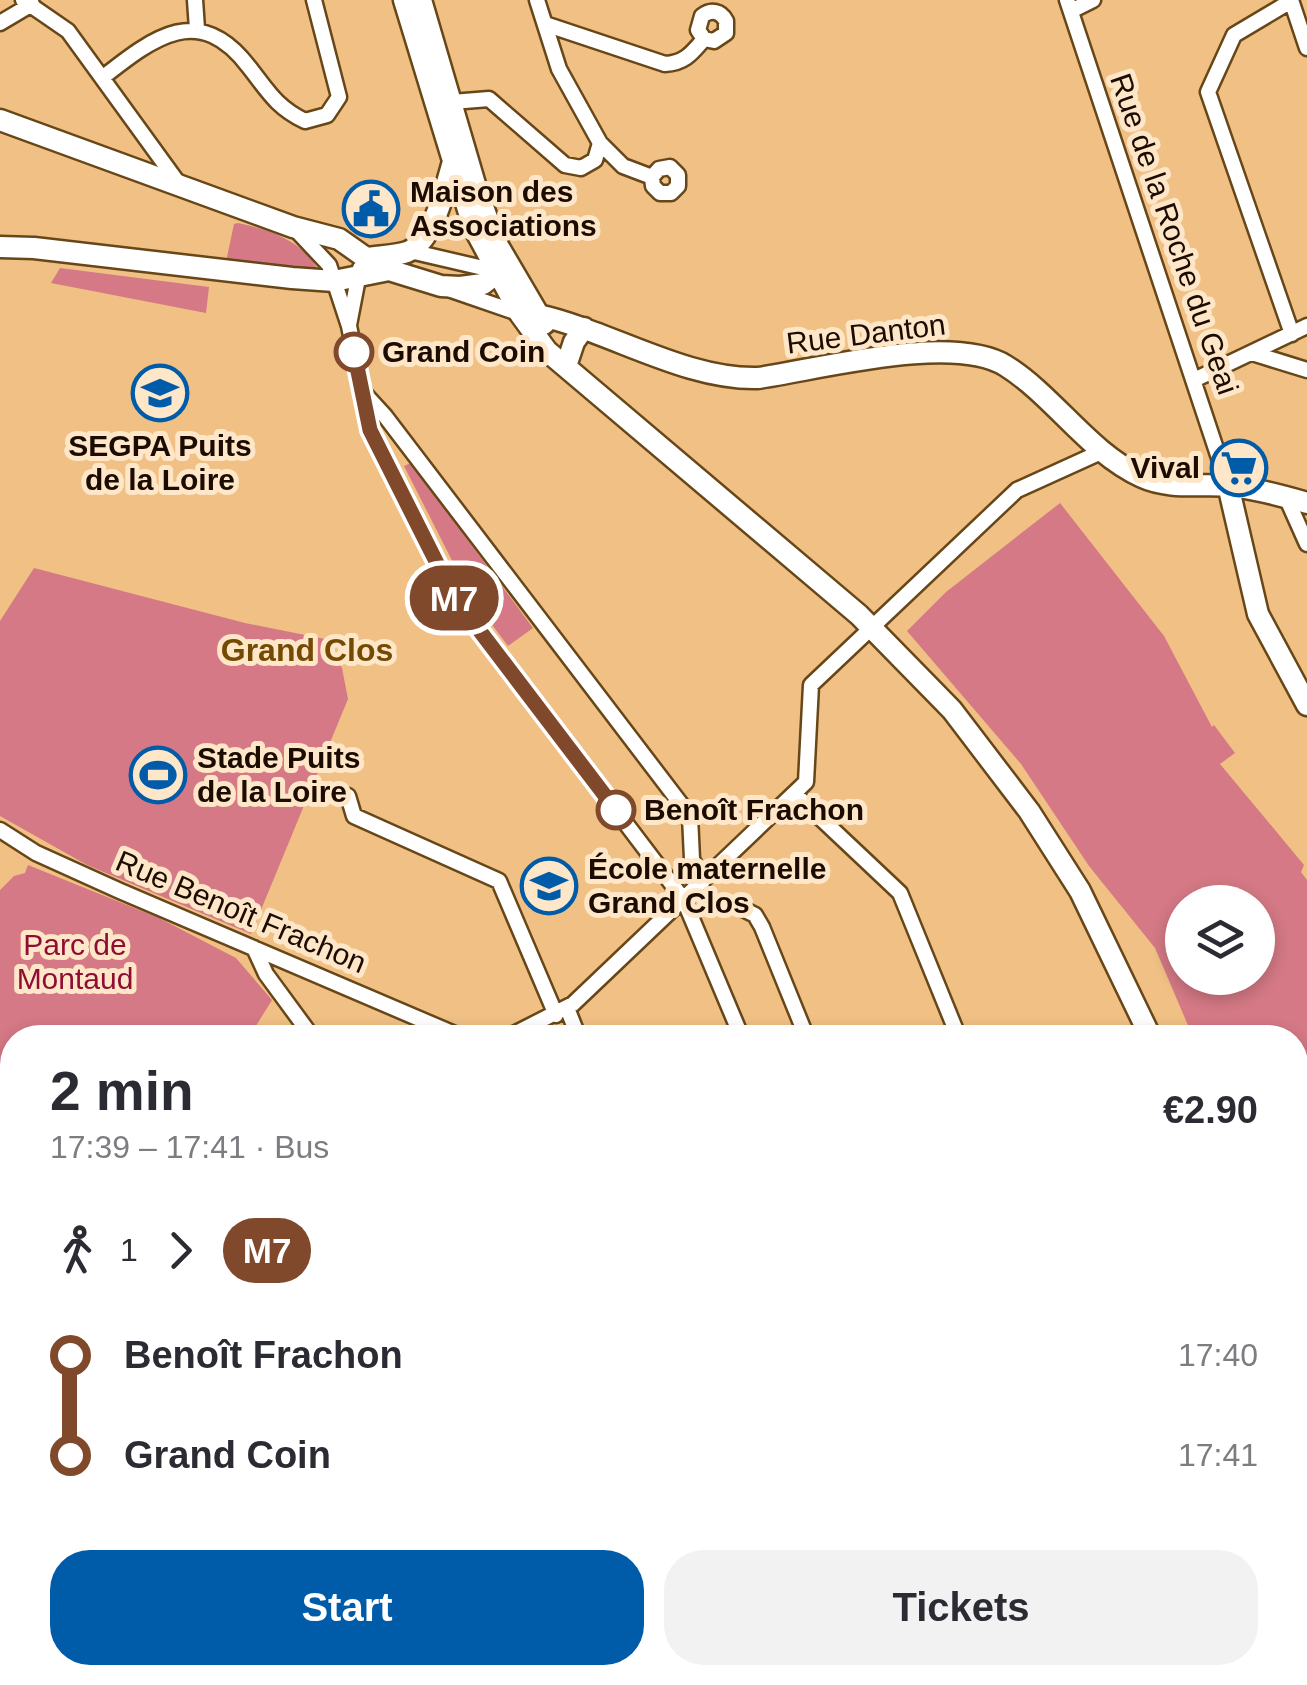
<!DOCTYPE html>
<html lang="en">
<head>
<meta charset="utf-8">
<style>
	body { margin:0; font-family:Arial,sans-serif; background:#f2f2f3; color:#2b2b33; height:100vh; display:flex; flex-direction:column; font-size:38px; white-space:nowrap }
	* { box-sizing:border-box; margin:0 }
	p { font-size:32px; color:#7c7c81 }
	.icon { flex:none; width:55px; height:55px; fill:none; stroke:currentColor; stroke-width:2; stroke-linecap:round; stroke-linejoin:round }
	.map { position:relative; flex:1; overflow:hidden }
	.details { position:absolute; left:0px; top:1025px; width:1308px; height:660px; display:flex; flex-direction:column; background:#fff; border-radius:40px 40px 0 0; box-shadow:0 5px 15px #0003 }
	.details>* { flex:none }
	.badge { padding:0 20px; border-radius:32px; font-size:35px; line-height:65px }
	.controls { position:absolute; left:1165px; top:885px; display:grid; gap:20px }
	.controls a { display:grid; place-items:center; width:110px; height:110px; border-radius:50%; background:#fff; box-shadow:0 5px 15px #0003; font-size:50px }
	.map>.badge { position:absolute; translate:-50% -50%; box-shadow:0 0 0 5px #fff }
	.legs { display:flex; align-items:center; gap:15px; height:110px; padding:0 50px; font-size:32px }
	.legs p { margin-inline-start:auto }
	.summary { display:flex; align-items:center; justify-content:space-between; height:170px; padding:0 50px }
	h1 { font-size:55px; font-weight:600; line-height:75px }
	.action { display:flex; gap:20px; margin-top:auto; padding:20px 50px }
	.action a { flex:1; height:115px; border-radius:40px; background:#005ba8; color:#fff; font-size:40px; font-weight:600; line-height:115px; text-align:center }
	.action a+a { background:#f2f2f3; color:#2b2b33 }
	ul { padding:0 50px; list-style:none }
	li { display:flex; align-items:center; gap:35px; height:100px; font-size:38px }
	li i { display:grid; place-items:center; width:15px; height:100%; margin:0 12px; background:currentColor }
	li i::after { content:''; width:25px; height:25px; margin:-12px; border:8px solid; border-radius:50%; background:#fff }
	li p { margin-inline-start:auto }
	li:first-child i { background:linear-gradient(#0000 50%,currentColor 0) }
	li:last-child i { background:linear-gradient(currentColor 50%,#0000 0) }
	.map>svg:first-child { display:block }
	.green { fill:#d47985; fill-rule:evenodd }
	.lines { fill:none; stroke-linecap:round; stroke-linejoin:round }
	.street-casing { stroke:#674618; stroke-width:19 }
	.secondary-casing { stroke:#674618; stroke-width:25 }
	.street { stroke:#fff; stroke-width:14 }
	.secondary { stroke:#fff; stroke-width:20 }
	.line-1-casing { stroke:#fff; stroke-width:22 }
	.line-1 { stroke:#81492b; stroke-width:15 }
	.stop-1-dot { fill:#fff; stroke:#81492b; stroke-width:5 }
	.labels { text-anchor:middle; stroke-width:10; stroke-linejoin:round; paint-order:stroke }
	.poi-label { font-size:30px; font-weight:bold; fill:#1b0b00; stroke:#fee6c8; text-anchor:start }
	.street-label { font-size:30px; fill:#1b0b00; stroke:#fee6c8 }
	.stop-label { font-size:30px; font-weight:bold; fill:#1b0b00; stroke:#fee6c8; text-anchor:start }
	.park-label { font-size:30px; fill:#8f0d34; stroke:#fee6c8 }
	.neighbourhood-label { font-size:32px; font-weight:bold; fill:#744a02; stroke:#fee6c8 }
</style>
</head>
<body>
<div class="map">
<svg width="1307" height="1685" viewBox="0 0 1307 1685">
	<rect width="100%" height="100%" fill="#f0c084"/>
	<path class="green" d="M238,223C268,229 301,240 317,268L272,269L226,262L234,224Z
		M60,268L209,287L206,313L51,283Z
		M411,463L533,628L508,646L469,594L404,466Z
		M1060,503L1164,636L1212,727L1214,725L1235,753L1220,764L1304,865L1301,872L1307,880V1106L1295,1108V1038L1193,1037L1155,948L1089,866L1021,764L907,631L946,592ZM1182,902H1258V978H1182Z
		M34,568L245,623L325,639L342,668L348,699L251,934L87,865L0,816V621Z
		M28,865L159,918L236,958L272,1000L249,1037L12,1038V1672H691V1685H0V890L14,876L25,873Z"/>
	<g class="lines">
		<g class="street-casing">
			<path id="street" d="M23,0L68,31L179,184
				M195,0L197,29
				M1067,0L1228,485
				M1291,0L1307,48
				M1291,1L1234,35L1208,92L1292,334
				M1071,11L1093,0
				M0,23L32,4
				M545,24L665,64C685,63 692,53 704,39L698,30L702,16C711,9 721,11 726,21V33L714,41L704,39
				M102,78C153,38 199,1 249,67C268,91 276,107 305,121L327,115L339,97L314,0
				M452,102L489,99L565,165L581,168L595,160L600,143L559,69L537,0
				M600,143L623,166L652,177L653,186L660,193H671L678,186V175L670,167L659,169L652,177
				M297,231L329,265L349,326L370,430L454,597L684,900L742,1038
				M410,251L496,271
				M451,290L521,314
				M349,325L360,268
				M1252,353L1307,370
				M1194,380L1307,326
				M363,392L385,416L690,816L692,859L703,881
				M1286,497L1307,544
				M795,794L900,893L959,1038
				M348,796L354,816L499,881L556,1015
				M0,830L36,853L120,891L464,1038
				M741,908L755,915L762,927L807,1038
				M254,948L266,974L313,1038
				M567,1008L579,1038
				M506,1038L573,1004L806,782L811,685L1017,490L1103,451
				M897,1672V1685
				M1107,1674L1125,1685
				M768,1685V1672
				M1082,1685L1088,1672"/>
		</g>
		<g class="secondary-casing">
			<path id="secondary" d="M404,0L473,226L520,314L547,351L859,615L952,710L1029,811L1080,891L1151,1038
				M421,0L477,191L497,244L544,324
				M0,120L293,227L339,239L366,258C379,256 395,256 407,252C433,242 445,189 452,165
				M0,247L34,248L292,278L334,281L389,270L441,286L460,287L483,284L506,266
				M538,315C610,331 685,380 758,378C820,369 953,333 1006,366C1055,397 1088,452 1142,477C1170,490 1203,483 1232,486C1258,489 1283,496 1307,503
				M566,366L574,342L584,328
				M1228,485L1258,614L1307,705
				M1295,1387L1307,1332
				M1295,1598L1307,1609
				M1012,1685L1014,1672"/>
		</g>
		<use href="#street" class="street"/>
		<use href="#secondary" class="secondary"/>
	</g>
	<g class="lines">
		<g class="line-1-casing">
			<path id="line-1" d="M354,352L370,430L454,597L616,810"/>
		</g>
		<use href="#line-1" class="line-1"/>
	</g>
	<defs>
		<g id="civic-ring" transform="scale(2.875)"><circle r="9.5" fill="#fee6c8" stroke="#005ba8" stroke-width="1.5"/><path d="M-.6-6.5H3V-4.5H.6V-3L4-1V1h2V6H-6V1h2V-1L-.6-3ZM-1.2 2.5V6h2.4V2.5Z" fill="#005ba8"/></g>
		<g id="school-ring" transform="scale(2.875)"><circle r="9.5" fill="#fee6c8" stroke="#005ba8" stroke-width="1.5"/><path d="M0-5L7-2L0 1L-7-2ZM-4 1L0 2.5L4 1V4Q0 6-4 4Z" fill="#005ba8"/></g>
		<g id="supermarket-ring" transform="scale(2.875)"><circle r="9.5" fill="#fee6c8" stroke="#005ba8" stroke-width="1.5"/><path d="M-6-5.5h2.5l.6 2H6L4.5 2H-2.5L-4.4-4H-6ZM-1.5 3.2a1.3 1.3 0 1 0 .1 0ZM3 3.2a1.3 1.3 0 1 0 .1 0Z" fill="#005ba8"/></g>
		<g id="stadium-ring" transform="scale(2.875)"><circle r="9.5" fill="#fee6c8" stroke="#005ba8" stroke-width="1.5"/><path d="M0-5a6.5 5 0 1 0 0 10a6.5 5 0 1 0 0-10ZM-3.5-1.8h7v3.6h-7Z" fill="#005ba8"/></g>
	</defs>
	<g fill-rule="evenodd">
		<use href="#civic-ring" x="371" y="209"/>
		<use href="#school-ring" x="160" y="393"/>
		<use href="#supermarket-ring" x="1239" y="468"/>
		<use href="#stadium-ring" x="158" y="775"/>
		<use href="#school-ring" x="549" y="886"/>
	</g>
	<g class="stop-1-dot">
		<circle cx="354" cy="352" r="18"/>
		<circle cx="616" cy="810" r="18"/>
	</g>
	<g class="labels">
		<g class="poi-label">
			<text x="410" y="202">Maison des<tspan x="410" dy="34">Associations</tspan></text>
			<text x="160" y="456" text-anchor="middle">SEGPA Puits<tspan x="160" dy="34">de la Loire</tspan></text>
			<text x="1200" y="478" text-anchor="end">Vival</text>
			<text x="197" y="768">Stade Puits<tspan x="197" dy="34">de la Loire</tspan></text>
			<text x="588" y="879">École maternelle<tspan x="588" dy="34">Grand Clos</tspan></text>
		</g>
		<g class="street-label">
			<text transform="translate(1174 234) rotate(71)" y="10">Rue de la Roche du Geai</text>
			<text transform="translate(866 334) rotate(-7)" y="10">Rue Danton</text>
			<text transform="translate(241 912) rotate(23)" y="10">Rue Benoît Frachon</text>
		</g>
		<g class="stop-label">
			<text x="382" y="362">Grand Coin</text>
			<text x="644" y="820">Benoît Frachon</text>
		</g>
		<g class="park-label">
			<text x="75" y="955">Parc de<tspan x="75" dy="34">Montaud</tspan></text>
		</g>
		<g class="neighbourhood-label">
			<text x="307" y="661">Grand Clos</text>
		</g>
	</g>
</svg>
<div class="controls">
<a><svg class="icon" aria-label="layers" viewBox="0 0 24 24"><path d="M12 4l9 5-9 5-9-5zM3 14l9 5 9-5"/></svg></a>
</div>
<b class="badge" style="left:454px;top:598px;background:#81492b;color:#fff">M7</b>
<section class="details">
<div class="summary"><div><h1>2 min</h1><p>17:39 – 17:41 · Bus</p></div><b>€2.90</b></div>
<div class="legs"><svg class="icon" aria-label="walk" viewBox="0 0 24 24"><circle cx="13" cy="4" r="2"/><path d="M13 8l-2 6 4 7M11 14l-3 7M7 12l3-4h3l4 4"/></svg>1<svg class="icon" aria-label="forward" viewBox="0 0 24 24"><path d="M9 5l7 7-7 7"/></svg><b class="badge" style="background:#81492b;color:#fff">M7</b></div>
<ul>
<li><i style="color:#81492b"></i><b>Benoît Frachon</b><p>17:40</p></li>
<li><i style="color:#81492b"></i><b>Grand Coin</b><p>17:41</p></li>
</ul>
<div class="action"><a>Start</a><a>Tickets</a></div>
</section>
</div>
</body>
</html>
